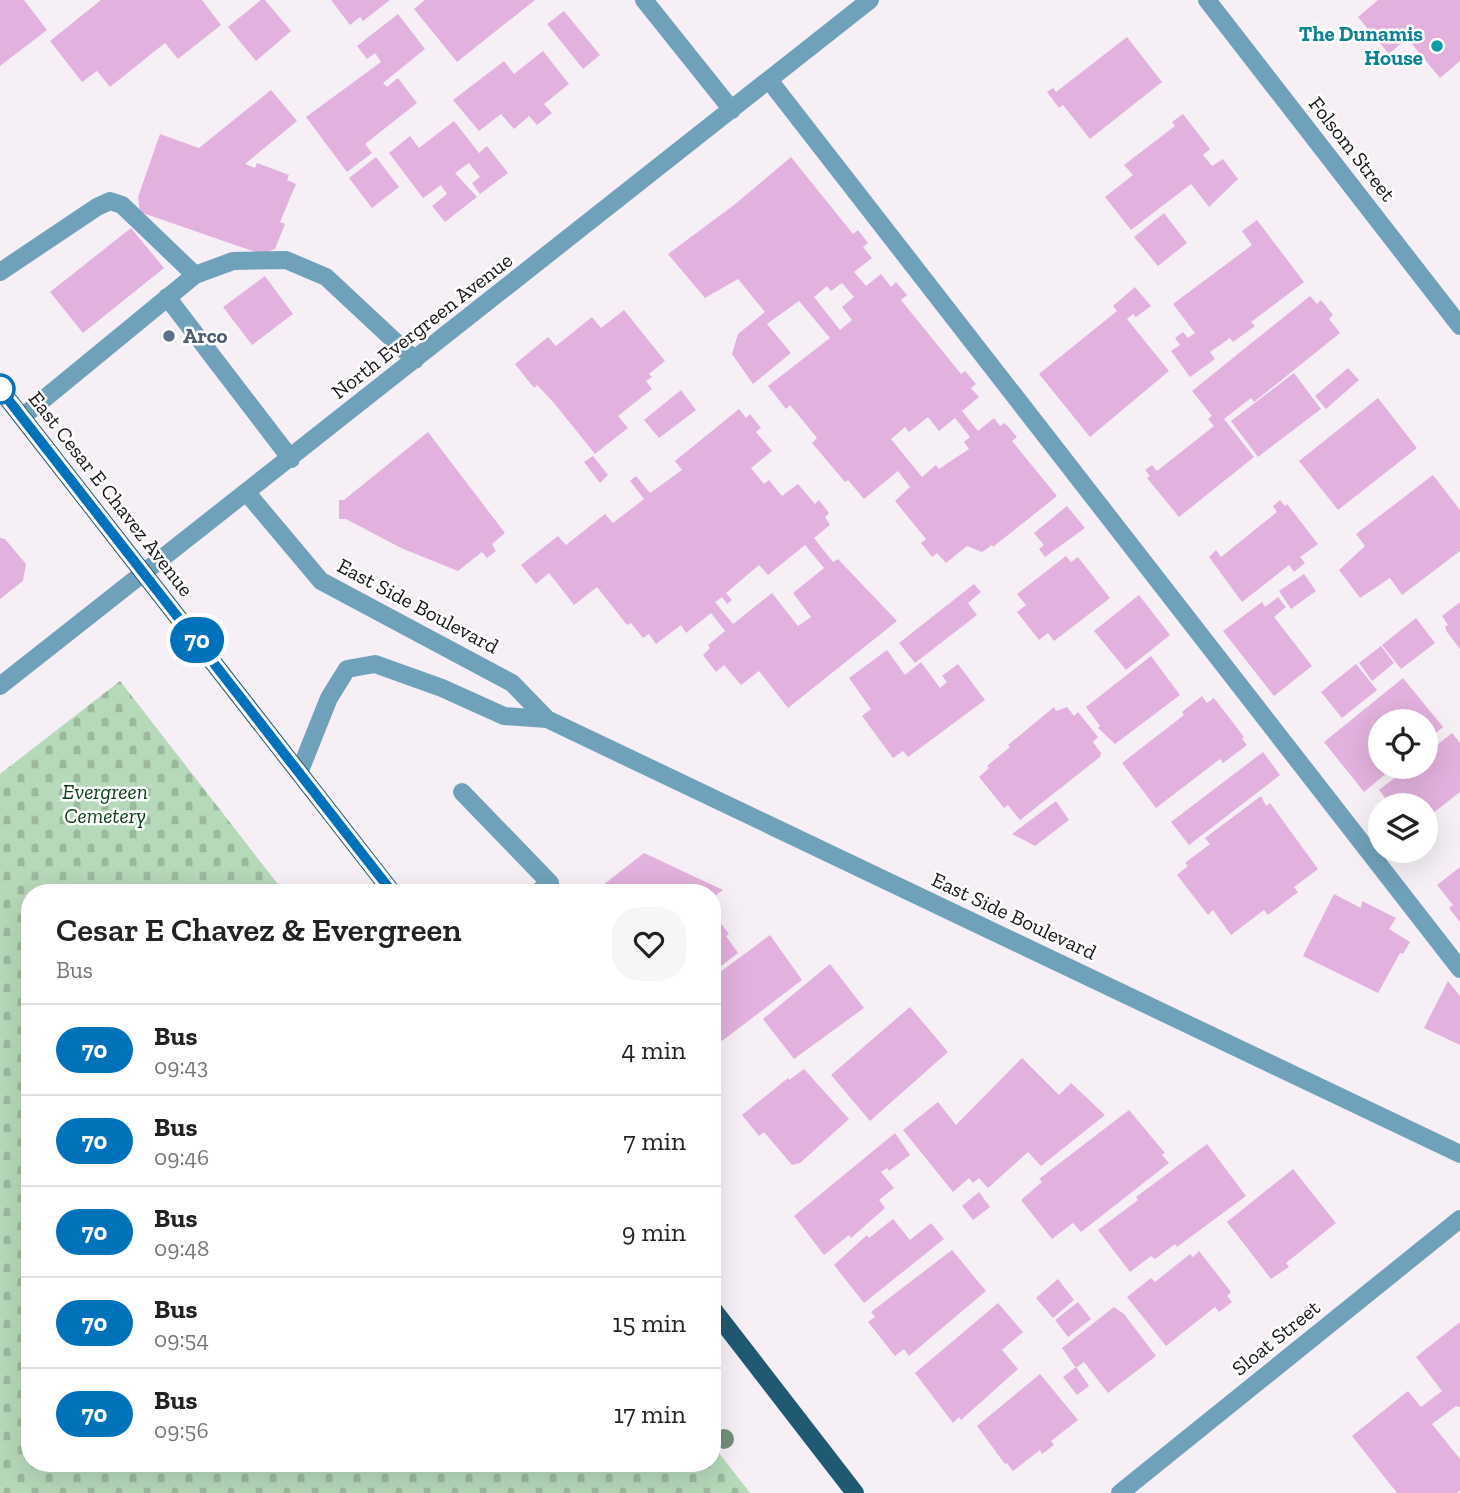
<!DOCTYPE html>
<html lang="en">
<head>
<meta charset="utf-8">
<style>
	body { margin:0; font-family:"Zilla Slab",serif; background:#f6f6f6; color:#222; height:100vh; display:flex; flex-direction:column; font-size:26px; white-space:nowrap }
	* { box-sizing:border-box; margin:0 }
	p { font-size:23px; color:#767676 }
	.icon { flex:none; width:38px; height:38px; fill:none; stroke:currentColor; stroke-width:2; stroke-linecap:round; stroke-linejoin:round }
	.map { position:relative; flex:1; overflow:hidden }
	.panel { position:absolute; left:21px; top:884px; width:700px; height:588px; display:flex; flex-direction:column; background:#fff; border-radius:28px; box-shadow:0 7px 28px #0002 }
	.panel>* { flex:none }
	.badge { padding:0 14px; border-radius:23px; font-size:24px; line-height:46px }
	.controls { position:absolute; left:1368px; top:709px; display:grid; gap:14px }
	.controls a { display:grid; place-items:center; width:70px; height:70px; border-radius:50%; background:#fff; box-shadow:0 7px 28px #0002; font-size:35px }
	.map>.badge { position:absolute; translate:-50% -50%; box-shadow:0 0 0 4px #fff }
	.round { display:grid; place-items:center; flex:none; width:74px; height:74px; border-radius:28px; background:#f6f6f6 }
	.summary { display:flex; align-items:center; justify-content:space-between; height:119px; padding:0 35px }
	h1 { font-size:33px; font-weight:600; line-height:52px }
	ul { padding:0; list-style:none }
	li { display:flex; align-items:center; gap:21px; height:91px; padding:0 35px; border-top:2px solid #e0e0e0 }
	li div { flex:1 }
	li b { display:block; font-size:26px }
	li em { font-style:normal }
	li .badge { min-width:77px; font-weight:700; text-align:center }
	.map>svg:first-child { display:block }
	.cemetery { fill:url(#cemetery-stones) }
	.building { fill:#e2b1dd; fill-rule:evenodd }
	.lines { fill:none; stroke-linecap:round; stroke-linejoin:round }
	.minor { stroke:#70a1ba; stroke-width:18 }
	.major { stroke:#1f5972; stroke-width:18 }
	.tree { fill:#738f7b }
	.line-casing { stroke:#fff; stroke-width:16 }
	.line { stroke:#0072bc; stroke-width:10 }
	.culture-dot { fill:#0f9aa8; stroke:#fff; stroke-width:2.5 }
	.service-dot { fill:#5c6f8a; stroke:#fff; stroke-width:2.5 }
	.stop-dot { fill:#fff; stroke:#0072bc; stroke-width:3.5 }
	.labels { text-anchor:middle; stroke-width:5; stroke-linejoin:round; paint-order:stroke }
	.culture-label { font-size:21px; font-weight:bold; fill:#0d838f; stroke:#fff; text-anchor:end }
	.street-label { font-size:21px; fill:#181517; stroke:#fff }
	.service-label { font-size:21px; font-weight:bold; fill:#4e5e75; stroke:#fff; text-anchor:start }
	.park-label { font-size:21px; font-style:italic; fill:#074017; stroke:#fff }
</style>
</head>
<body>
<div class="map">
<svg width="1460" height="1493" viewBox="0 0 1460 1493">
	<defs>
		<pattern id="cemetery-stones" width="16" height="16" patternUnits="userSpaceOnUse" patternTransform="scale(1.75)"><rect width="16" height="16" fill="#b6d9b9"/><path d="M2 7V4a2 2 0 0 1 4 0v3zM10 15v-3a2 2 0 0 1 4 0v3z" fill="#9cb99e"/></pattern>
	</defs>
	<rect width="100%" height="100%" fill="#f6f0f6"/>
	<path class="cemetery" d="M120,681L284,892H30V1463H712V1444L750,1493H0V774Z"/>
	<path class="building" d="M0,0H24L47,30L0,66Z
		M101,0H202L221,25L178,59L165,43L110,87L97,71L82,82L50,41Z
		M261,0H265L291,31L256,61L228,27Z
		M331,0H390L363,21L360,17L350,25Z
		M425,0H535L457,62L414,9Z
		M1378,0H1460V61L1440,78L1407,38L1389,54L1358,17Z
		M564,11L600,55L583,69L547,24Z
		M398,14L425,49L383,83L387,87L398,78L417,103L365,144L372,153L347,172L306,117L381,62L375,53L367,59L357,46Z
		M1127,37L1162,82L1090,139L1063,105L1059,108L1047,92L1053,88L1056,92Z
		M543,51L569,84L544,104L552,113L537,125L529,116L514,129L501,114L479,131L453,100L504,61L514,74Z
		M271,90L297,121L245,164L255,168L257,163L289,175L287,180L296,184L280,222L285,224L275,249L261,254L140,212L138,197L160,134L199,148Z
		M1183,114L1210,149L1203,155L1212,166L1223,159L1238,179L1209,207L1191,184L1131,230L1105,197L1133,175L1124,165L1175,126L1172,122Z
		M454,121L479,153L487,146L508,173L480,194L472,183L480,177L469,163L455,173L477,197L445,222L432,206L447,194L441,185L423,198L389,153L410,136L419,148Z
		M376,157L399,187L372,208L349,178Z
		M791,157L853,234L858,230L868,243L863,247L872,258L854,272L866,286L881,274L891,287L896,282L907,295L901,300L961,374L965,371L976,384L971,388L979,397L962,411L978,431L994,418L1000,426L1005,423L1017,437L1012,441L1057,496L993,547L992,545L982,552L967,546L946,563L937,553L932,557L921,543L926,539L895,501L910,487L898,471L864,499L848,480L845,482L812,443L817,438L790,405L786,409L768,386L830,338L799,301L767,324L791,353L753,384L732,354L738,334L765,312L738,279L705,298L668,254L734,205ZM842,283L854,297L842,307L852,320L840,330L814,297L827,286L831,291ZM928,417L939,431L955,418L970,437L964,442L969,449L939,469L936,465L922,477L891,439L905,427L909,432Z
		M1164,213L1187,243L1158,266L1134,237Z
		M1257,220L1304,282L1251,322L1255,326L1233,342L1230,338L1210,352L1215,359L1190,377L1171,351L1180,345L1175,338L1183,332L1188,338L1195,333L1173,304L1252,245L1242,231Z
		M131,228L164,268L83,333L50,292Z
		M265,276L293,314L252,345L223,307Z
		M1135,287L1151,306L1136,317L1133,314L1127,319L1169,371L1090,437L1039,374L1117,311L1113,306Z
		M1310,296L1317,304L1321,300L1333,315L1329,319L1340,333L1254,402L1251,398L1224,419L1254,457L1179,517L1147,478L1150,476L1145,470L1152,465L1157,471L1214,426L1208,419L1212,416L1192,391Z
		M624,310L665,361L649,374L652,377L646,381L652,389L618,416L628,428L595,454L554,403L537,385L534,388L515,364L548,337L556,346L592,317L601,328Z
		M1348,368L1359,380L1326,409L1315,396Z
		M1294,373L1321,409L1258,457L1231,421Z
		M681,390L696,410L659,438L644,420Z
		M1378,398L1417,448L1338,510L1299,461Z
		M739,409L746,418L750,414L761,428L756,432L772,451L751,468L764,484L769,480L782,496L798,484L815,504L819,500L829,513L825,517L830,525L814,538L833,562L838,559L897,621L788,708L759,671L741,685L724,665L716,672L703,655L710,648L708,645L725,631L711,613L686,633L681,625L656,644L649,634L643,638L631,623L627,625L597,587L574,605L549,573L536,584L521,565L558,536L566,545L605,514L613,523L644,499L630,481L636,476L650,493L682,470L675,461ZM805,545L824,568L793,593L811,617L798,626L772,593L733,624L715,602L722,597L727,604L732,600L726,593L759,565L768,575Z
		M428,432L505,533L492,544L496,551L487,558L482,552L458,571L401,548L346,519H339V500H344Z
		M593,456L608,475L600,483L584,462Z
		M1433,475L1460,510V551L1402,595L1390,578L1360,598L1339,570L1365,546L1356,534Z
		M1280,500L1285,506L1287,504L1318,544L1300,557L1305,563L1294,572L1289,565L1242,602L1209,557L1216,550L1221,557L1277,512L1273,506Z
		M1067,506L1085,528L1045,557L1039,549L1044,545L1034,533Z
		M0,538L5,539L26,564L23,581L0,599Z
		M1066,556L1071,562L1078,557L1110,598L1054,641L1048,633L1039,640L1017,612L1026,605L1017,594Z
		M1304,574L1316,591L1291,609L1279,591Z
		M974,584L981,592L968,603L977,615L915,663L899,643Z
		M1139,595L1170,635L1126,670L1094,631Z
		M1278,597L1286,607L1274,617L1312,666L1274,696L1223,631L1262,602L1265,607Z
		M1460,602V649L1447,632L1445,627L1448,625L1442,616Z
		M1416,618L1435,643L1401,669L1382,645Z
		M1381,646L1394,663L1372,681L1359,663Z
		M887,650L905,675L921,662L940,688L947,682L942,676L958,664L985,700L908,757L903,751L893,758L862,716L871,709L849,678Z
		M1151,656L1180,695L1115,744L1098,728L1100,726L1086,707Z
		M1356,664L1377,690L1342,718L1321,692Z
		M1403,678L1443,727L1426,741V721H1381V766H1395L1364,792L1324,742Z
		M1202,696L1207,703L1214,698L1244,737L1242,739L1247,745L1223,763L1220,759L1156,808L1122,763L1184,715L1182,712Z
		M1054,707L1056,711L1067,707L1074,716L1078,712L1098,737L1093,742L1101,753L1100,757L1020,820L1008,805L1004,808L979,777L989,768L987,766L1010,747L1008,745Z
		M1452,733L1460,743V792L1428,817L1426,805H1391L1379,790L1410,766H1426V754Z
		M1263,752L1280,775L1189,845L1171,822Z
		M1261,796L1266,806L1270,803L1318,869L1294,887L1298,892L1268,915L1264,910L1231,935L1213,910L1208,915L1177,875L1188,866L1185,863L1210,844L1205,838Z
		M1056,801L1069,820L1035,846L1012,834Z
		M644,853L723,890L712,898V892H594Z
		M1460,867V922L1449,908L1453,905L1437,885Z
		M1334,894L1361,908L1362,901L1396,918L1389,929L1410,942L1403,954L1400,953L1378,993L1303,956Z
		M712,912L729,934L726,936L738,953L712,973Z
		M770,935L802,980L722,1041L712,1028V978Z
		M830,964L864,1008L794,1059L763,1019Z
		M1448,981L1460,996V1045L1424,1028Z
		M910,1007L948,1052L870,1121L831,1075Z
		M1022,1058L1059,1095L1071,1083L1105,1115L1041,1166L1028,1152L988,1188L979,1178L973,1183L969,1178L953,1192L903,1130L938,1102L956,1125Z
		M804,1069L849,1119L800,1163L792,1165L764,1132L759,1136L742,1115L788,1078L789,1080Z
		M1129,1110L1165,1153L1162,1155L1169,1163L1081,1232L1073,1223L1052,1239L1021,1200L1042,1182L1039,1179Z
		M895,1133L910,1155L889,1171L887,1168L881,1172L894,1188L879,1200L885,1208L851,1238L849,1235L824,1255L794,1216Z
		M1207,1144L1246,1196L1177,1247L1175,1244L1155,1259L1151,1256L1130,1272L1098,1230L1138,1200L1136,1197Z
		M1293,1169L1336,1223L1286,1263L1289,1267L1271,1279L1227,1222Z
		M979,1192L990,1207L973,1220L962,1206Z
		M893,1219L910,1240L931,1223L944,1239L864,1303L834,1265L867,1235L869,1238Z
		M952,1250L986,1291L909,1356L904,1349L895,1356L868,1322L875,1317L871,1312Z
		M1199,1251L1231,1292L1227,1296L1232,1302L1219,1312L1215,1307L1166,1346L1127,1297L1151,1278L1155,1282L1190,1254L1193,1257Z
		M1058,1279L1074,1300L1053,1318L1036,1298Z
		M1078,1302L1091,1319L1068,1337L1055,1320Z
		M998,1303L1023,1332L1002,1350L1018,1369L961,1420L959,1417L953,1423L915,1373Z
		M1114,1307L1124,1314L1156,1356L1108,1393L1084,1362L1076,1368L1062,1348Z
		M1460,1322V1407L1456,1406L1432,1424L1460,1459V1490L1457,1493H1397L1352,1436L1408,1391L1421,1407L1442,1391L1416,1357Z
		M1076,1367L1089,1386L1077,1395L1063,1377Z
		M1040,1374L1078,1420L1051,1441L1054,1445L1042,1454L1040,1450L1013,1471L1007,1463L1005,1464L977,1426Z"/>
	<g class="lines">
		<path class="minor" d="M644,0L732,110
			M1207,0L1460,326
			M769,80L1460,969
			M0,272L97,207L110,201L122,205L195,275
			M167,297L291,459
			M22,417L195,275L233,261L286,260L326,277L415,360
			M247,493L321,581L512,683L547,719L1460,1154
			M0,686L870,0
			M299,773L329,698L347,669L375,664L442,688L504,716L547,719
			M462,792L550,883L538,892
			M1120,1493L1460,1219"/>
		<path class="major" d="M0,389L392,892
			M712,1308L855,1493"/>
	</g>
	<circle class="tree" cx="724" cy="1439" r="10"/>
	<g class="lines">
		<g class="line-casing">
			<path id="line" d="M0,389L392,892"/>
		</g>
		<use href="#line" class="line"/>
	</g>
	<circle class="culture-dot" cx="1437" cy="46" r="7"/>
	<circle class="service-dot" cx="169" cy="336" r="7"/>
	<circle class="stop-dot" cx="0" cy="389" r="14"/>
	<g class="labels">
		<g class="culture-label">
			<text x="1423" y="41">The Dunamis<tspan x="1423" dy="24">House</tspan></text>
		</g>
		<g class="street-label">
			<text transform="translate(1352 149) rotate(52)" y="7">Folsom Street</text>
			<text transform="translate(422 326) rotate(-38)" y="7">North Evergreen Avenue</text>
			<text transform="translate(111 494) rotate(52)" y="7">East Cesar E Chavez Avenue</text>
			<text transform="translate(418 606) rotate(28)" y="7">East Side Boulevard</text>
			<text transform="translate(1014 916) rotate(25)" y="7">East Side Boulevard</text>
			<text transform="translate(1276 1338) rotate(-39)" y="7">Sloat Street</text>
		</g>
		<g class="service-label">
			<text x="183" y="343">Arco</text>
		</g>
		<g class="park-label">
			<text x="105" y="799">Evergreen<tspan x="105" dy="24">Cemetery</tspan></text>
		</g>
	</g>
</svg>
<div class="controls">
<a><svg class="icon" aria-label="locate" viewBox="0 0 24 24"><circle cx="12" cy="12" r="6"/><path d="M12 2v4M12 18v4M2 12h4M18 12h4"/></svg></a>
<a><svg class="icon" aria-label="layers" viewBox="0 0 24 24"><path d="M12 4l9 5-9 5-9-5zM3 14l9 5 9-5"/></svg></a>
</div>
<b class="badge" style="left:197px;top:640px;background:#0072bc;color:#fff">70</b>
<section class="panel">
<div class="summary"><div><h1>Cesar E Chavez &amp; Evergreen</h1><p>Bus</p></div><a class="round"><svg class="icon" aria-label="heart" viewBox="0 0 24 24"><path d="M12 20l-8-8c-3-5 5-10 8-4 3-6 11-1 8 4z"/></svg></a></div>
<ul>
<li><span class="badge" style="background:#0072bc;color:#fff">70</span><div><b>Bus</b><p>09:43</p></div><em>4 min</em></li>
<li><span class="badge" style="background:#0072bc;color:#fff">70</span><div><b>Bus</b><p>09:46</p></div><em>7 min</em></li>
<li><span class="badge" style="background:#0072bc;color:#fff">70</span><div><b>Bus</b><p>09:48</p></div><em>9 min</em></li>
<li><span class="badge" style="background:#0072bc;color:#fff">70</span><div><b>Bus</b><p>09:54</p></div><em>15 min</em></li>
<li><span class="badge" style="background:#0072bc;color:#fff">70</span><div><b>Bus</b><p>09:56</p></div><em>17 min</em></li>
</ul>
</section>
</div>
</body>
</html>
